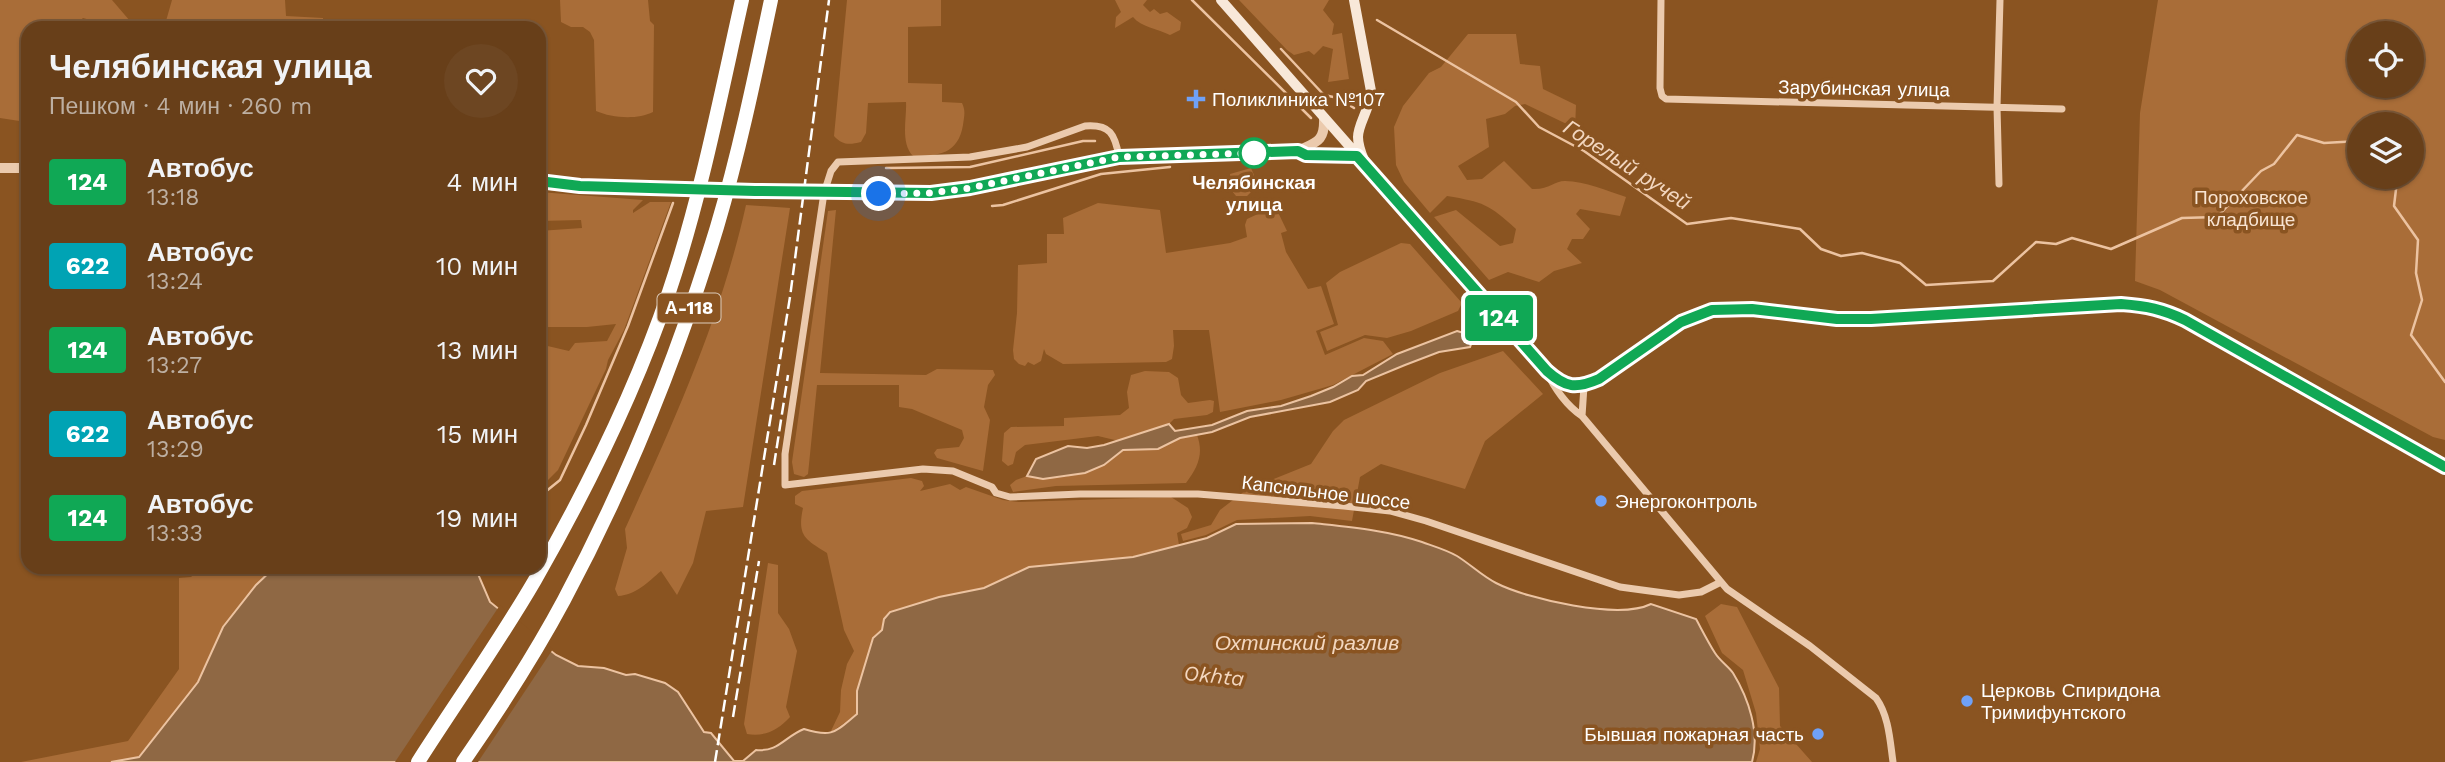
<!DOCTYPE html>
<html lang="ru">
<head>
<meta charset="utf-8">
<style>
	body { margin:0; font-family:"Work Sans",sans-serif; background:#6d4622; color:#f1f3f6; height:100vh; display:flex; flex-direction:column; font-size:26px; white-space:nowrap }
	* { box-sizing:border-box; margin:0 }
	p { font-size:23px; color:#bdafa2 }
	.icon { flex:none; width:38px; height:38px; fill:none; stroke:currentColor; stroke-width:2; stroke-linecap:round; stroke-linejoin:round }
	.map { position:relative; flex:1; overflow:hidden }
	.details { position:absolute; left:21px; top:21px; width:525px; height:553px; display:flex; flex-direction:column; background:#683f19; border-radius:21px; box-shadow:0 2px 5px #0004,0 0 0 2px #7b5838 }
	.details>* { flex:none }
	.badge { padding:0 14px; border-radius:5px; font-size:24px; line-height:46px }
	.buttons { position:absolute; left:2347px; top:21px; display:grid; gap:14px }
	.buttons a { display:grid; place-items:center; width:77px; height:77px; border-radius:50%; background:#683f19; box-shadow:0 2px 5px #0004,0 0 0 2px #7b5838; font-size:35px }
	.you { position:absolute; width:35px; height:35px; margin:-18px; border:5px solid #fff; border-radius:50%; background:#1a73e8; box-shadow:0 0 0 10px #1a73e833 }
	.map>.badge { position:absolute; translate:-50% -50%; box-shadow:0 0 0 4px #fff }
	.round { display:grid; place-items:center; flex:none; width:74px; height:74px; border-radius:37px; background:#6d4622 }
	.headline { display:flex; align-items:center; justify-content:space-between; height:119px; padding:0 28px }
	h1 { font-size:33px; font-weight:700; line-height:52px }
	ul { padding:0; list-style:none }
	li { display:flex; align-items:center; gap:21px; height:84px; padding:0 28px }
	li div { flex:1 }
	li b { display:block; font-size:26px }
	li em { font-style:normal }
	li .badge { min-width:77px; font-weight:700; text-align:center }
	.map>svg:first-child { display:block }
	.green { fill:#a96d38; fill-rule:evenodd }
	.water { fill:#8f6844; stroke:#ecc3a1; stroke-width:2 }
	.pier { fill:#8a5421 }
	.lines { fill:none; stroke-linecap:round; stroke-linejoin:round }
	.stream { stroke:#ecc3a1; stroke-width:2.5 }
	.minor { stroke:#ebcaad; stroke-width:7 }
	.tertiary { stroke:#ebcaad; stroke-width:10 }
	.secondary { stroke:#f8e8d9; stroke-width:10 }
	.motorway { stroke:#fff; stroke-width:14 }
	.rail { stroke:#fff; stroke-width:2.5; stroke-dasharray:12 5; stroke-linecap:butt }
	.tertiary-bridge { stroke:#ebcaad; stroke-width:10 }
	.line-casing { stroke:#fff; stroke-width:16 }
	.line { stroke:#10a855; stroke-width:10 }
	.walk { stroke:#fff; stroke-width:7; stroke-dasharray:0 12.6 }
	.poi-dot { fill:#6fa1f7; stroke:#8a5421; stroke-width:2.5 }
	.stop-dot { fill:#fff; stroke:#10a855; stroke-width:3.5 }
	.labels { text-anchor:middle; stroke-width:7; stroke-linejoin:round; paint-order:stroke }
	.shield { fill:#8a5421; stroke:#dcccbc; stroke-width:2 }
	.shield-label { font-size:18px; font-weight:bold; fill:#fff }
	.street-label { font-size:19px; fill:#fff; stroke:#8a5421 }
	.poi-label { font-size:19px; fill:#fff; stroke:#8a5421; text-anchor:start }
	.stop-label { font-size:19px; font-weight:bold; fill:#fff; stroke:#8a5421 }
	.park-label { font-size:19px; fill:#f8e4d2; stroke:#8a5421 }
	.water-label { font-size:21px; font-style:italic; fill:#f3d7c0; stroke:#8a5421 }
</style>
</head>
<body>
<div class="map">
<svg width="2445" height="762" viewBox="0 0 2445 762">
	<rect width="100%" height="100%" fill="#8a5421"/>
	<path class="green" d="M0,0H112L136,28H97V22L83,18L72,28H28V120L26,122L0,118Z
		M172,0H285L286,16L323,18V28H164Z
		M560,0H648L650,21L654,25L653,112C637,120 612,118 596,111L594,40L590,32L583,27H571L561,22Z
		M847,0H941V26L908,27V83L942,84V102L962,103C966,111 964,117 963,125C958,154 939,156 913,156C900,142 907,119 906,102L868,103L866,133L861,142C849,145 842,145 834,136Z
		M1115,0H1147L1143,5L1150,12L1154,9L1160,14L1167,12L1181,22L1180,30L1170,35C1158,29 1141,27 1133,17L1115,28L1116,17L1121,12Z
		M1239,0H1329L1323,10L1334,24L1332,35L1342,33L1349,79L1328,82L1333,49L1323,46L1314,55L1309,51L1294,55L1287,50Z
		M2158,0H2445V440L2433,437L2160,290L2135,281L2140,113ZM2359,33H2412V86H2359ZM2359,124H2412V177H2359Z
		M1468,34H1516L1520,64L1540,66L1543,89L1576,105L1575,128L1525,104L1515,106L1505,114L1486,119L1489,147L1458,166L1467,180L1482,179L1504,161L1532,189C1549,190 1554,181 1565,181C1585,181 1607,191 1626,197L1620,216L1580,209L1576,214L1590,229L1583,239H1572L1567,249L1582,263L1554,271L1539,282L1508,272L1489,280L1434,217L1456,210L1500,246L1513,243L1516,229C1489,204 1483,202 1447,196L1430,213L1404,182L1396,165L1394,127L1403,106L1429,73L1441,67Z
		M1251,168L1254,175L1253,190L1247,196H1236L1232,191L1230,174Z
		M539,192L643,200L633,210V213L650,202H671L624,330L608,360L606,369L558,470L539,489V344L569,351L575,343L607,341L616,324L587,327H539V231L582,228L581,220L539,221Z
		M1098,203L1160,210L1166,253L1230,243L1247,237L1245,225L1247,219L1275,206L1287,231L1281,233L1286,252L1308,289L1321,286L1334,324L1316,331L1325,355L1364,338L1383,341L1393,354L1333,385L1281,400L1220,412L1209,330H1173L1174,346L1172,359L1166,362L1063,364L1046,354L1044,349L1041,361L1034,365L1028,362L1025,366L1019,364L1014,359L1013,350L1017,313L1018,265L1047,263V234H1064L1063,218Z
		M746,205L790,208L743,507L706,511L693,563L677,595L661,571C648,582 636,595 618,596L615,589L627,548L625,529C673,424 721,318 746,205Z
		M836,210L820,373L926,375L937,369L993,370L995,375L988,385L984,407L990,420L983,471L937,458L934,453L937,449L959,447L964,438L962,430L912,409L899,407V385H817L808,474L804,477L794,474L792,462L828,211Z
		M1401,243L1410,244L1462,303L1458,311L1411,331L1387,338L1365,335L1327,351L1320,332L1338,325L1326,283L1340,272Z
		M1503,351L1543,394L1485,441L1465,489L1381,464L1360,477L1352,521L1310,516L1237,520L1206,535L1183,541L1181,534L1211,525L1220,510L1246,490L1311,464L1333,431L1344,420L1440,373Z
		M1145,371L1169,372L1178,378L1181,395L1188,403L1210,400L1214,401L1213,412L1207,415L1174,419L1169,424L1119,441L1098,436L1025,445L1016,452L1013,464L1008,466L1002,461L1004,433L1011,427L1064,426V418L1120,415L1129,408L1127,392L1131,375Z
		M1197,435C1204,454 1198,467 1186,483L1056,486L1013,492L1010,485L1016,480L1027,476L1043,478L1065,477L1104,465L1123,450L1158,449L1180,438Z
		M911,478L922,481L924,486L920,491L950,484L960,490L966,487L1003,500L1019,502L1171,497L1188,508L1192,517L1187,528L1177,533L1179,545L1133,557L1029,567L984,588L939,597L884,619L882,630L857,691V714L830,733L840,712L841,690L847,664L854,651L844,630L827,553C805,539 797,536 803,508L795,504V496L802,491Z
		M768,563L778,565V613L789,629L797,651L786,707L790,717C778,730 765,737 747,734L744,724Z
		M202,567H275L256,585L223,627L198,682L138,757L111,762H21L128,741L179,669V578L191,577Z
		M1721,604L1737,607L1779,688L1780,726L1812,762H1756L1760,749L1756,713L1743,670L1722,653L1705,616Z"/>
	<path class="water" d="M1457,331L1474,336L1470,347L1439,352L1405,365L1366,381L1358,390L1330,402L1250,417L1212,432L1180,438L1158,449L1123,450L1104,465L1085,473L1043,479L1027,476L1036,459L1068,446L1087,448L1104,445L1169,424L1175,431L1212,425L1247,411L1281,406L1311,396L1333,387L1352,376L1363,375L1397,354Z
		M1312,523C1349,527 1387,530 1422,542C1433,546 1447,550 1457,556C1470,564 1482,576 1496,583C1527,599 1619,620 1651,604L1696,619C1702,630 1708,642 1715,653C1720,661 1728,666 1733,673C1749,699 1760,733 1752,762H111L139,757L198,682L223,627L256,585L275,567H475L490,602L556,655L578,666L604,668L626,675L635,674L665,683L678,692L704,732L711,733L734,761H743L756,750C779,752 784,737 804,729C833,738 835,732 857,714V691L873,638L882,630L884,619L890,612L939,597L984,588L1029,567L1133,557L1207,538L1236,524Z"/>
	<path class="pier" d="M500,605L553,649L478,762H395Z"/>
	<g class="lines">
		<path class="stream" d="M1192,0L1311,118
			M1377,20L1516,102L1539,127L1584,151L1687,224L1731,218L1800,229L1821,249L1841,256L1862,253L1900,263L1926,285L1993,281L2036,242L2056,244L2072,238L2111,249L2182,218L2217,217L2261,171L2274,164L2297,135L2324,143L2359,141
			M1281,49L1324,95L1338,98L1354,108
			M886,168L970,167L1083,141H1095
			M2396,177L2397,181L2394,206L2418,240L2416,273L2422,300L2411,335L2445,382
			M992,206L1003,205L1101,174L1170,167
			M539,497L560,480L586,425L628,326L673,203"/>
		<path class="minor" d="M1661,0L1660,88L1662,96L1666,99L2062,109
			M1119,157C1115,134 1110,124 1085,126L1027,147L970,157L838,162L831,171L824,193L785,454V485L923,469L953,471L992,487L996,493L1010,497L1080,494H1198L1344,506L1390,511L1426,521L1620,587L1679,595L1701,592L1721,582
			M1999,184L1997,107L2000,0
			M1547,372C1554,388 1567,406 1582,416L1727,589L1810,646L1876,698C1889,716 1890,741 1893,762
			M1582,416L1584,386"/>
		<path class="tertiary" d="M1298,151C1316,142 1325,142 1324,118
			M0,168H28
			M539,181L580,185L647,188
			M870,193H931L970,189L1119,157L1298,151L1306,155L1357,156"/>
		<path class="secondary" d="M1221,0L1547,371L1565,384L1574,386H1584L1599,379C1626,360 1669,324 1698,313C1737,300 1793,315 1833,318C1846,320 1859,319 1871,319L2121,304C2147,306 2162,309 2185,320L2445,467
			M1354,0L1371,91C1370,109 1358,124 1358,137C1358,145 1361,153 1364,160"/>
		<path class="motorway" d="M418,762C457,701 499,642 535,580C587,489 635,392 669,292C701,197 720,98 742,0
			M463,762C499,710 534,656 564,600C627,482 678,355 717,227C739,153 755,76 771,0"/>
		<path class="rail" d="M774,465L788,375
			M733,717L759,561
			M715,762L790,297L829,0"/>
		<path class="tertiary-bridge" d="M647,188L870,193"/>
	</g>
	<g class="lines">
		<g class="line-casing">
			<path id="line" d="M539,181L580,186L755,191L931,193L970,188L1119,157L1298,151L1306,155L1357,156L1547,371C1566,388 1576,389 1599,379L1681,322L1712,310L1752,309L1837,319H1871L2121,304C2147,306 2162,309 2185,320L2445,467"/>
		</g>
		<use href="#line" class="line"/>
		<path class="walk" d="M879,194L931,193L970,188L1119,157L1254,153"/>
	</g>
	<g class="poi-dot">
		<path d="M1192.5 88.5h7v7h7v7h-7v7h-7v-7h-7v-7h7z"/>
		<circle cx="1601" cy="501" r="7"/>
		<circle cx="1967" cy="701" r="7"/>
		<circle cx="1818" cy="734" r="7"/>
	</g>
	<circle class="stop-dot" cx="1254" cy="153" r="14"/>
	<g class="labels">
		<rect class="shield" x="657.5" y="293.5" width="63" height="29" rx="5"/>
		<g class="shield-label">
			<text x="689" y="314">А-118</text>
		</g>
		<g class="street-label">
			<text transform="translate(1864 88) rotate(1)" y="7">Зарубинская улица</text>
			<text transform="translate(1326 492) rotate(7)" y="7">Капсюльное шоссе</text>
		</g>
		<g class="poi-label">
			<text x="1212" y="106">Поликлиника №107</text>
			<text x="1615" y="508">Энергоконтроль</text>
			<text x="1981" y="697">Церковь Спиридона<tspan x="1981" dy="22">Тримифунтского</tspan></text>
			<text x="1804" y="741" text-anchor="end">Бывшая пожарная часть</text>
		</g>
		<g class="stop-label">
			<text x="1254" y="189">Челябинская<tspan x="1254" dy="22">улица</tspan></text>
		</g>
		<g class="park-label">
			<text x="2251" y="204">Пороховское<tspan x="2251" dy="22">кладбище</tspan></text>
		</g>
		<g class="water-label">
			<text transform="translate(1627 165) rotate(33)" y="7">Горелый ручей</text>
			<text x="1307" y="650">Охтинский разлив</text>
			<text transform="translate(1214 676) rotate(6)" y="7">Okhta</text>
		</g>
	</g>
</svg>
<div class="buttons">
<a><svg class="icon" aria-label="locate" viewBox="0 0 24 24"><circle cx="12" cy="12" r="6"/><path d="M12 2v4M12 18v4M2 12h4M18 12h4"/></svg></a>
<a><svg class="icon" aria-label="layers" viewBox="0 0 24 24"><path d="M12 4l9 5-9 5-9-5zM3 14l9 5 9-5"/></svg></a>
</div>
<div class="you" style="left:879px;top:194px"></div>
<b class="badge" style="left:1499px;top:318px;background:#10a855;color:#fff">124</b>
<section class="details">
<div class="headline"><div><h1>Челябинская улица</h1><p>Пешком · 4 мин · 260 m</p></div><a class="round"><svg class="icon" aria-label="heart" viewBox="0 0 24 24"><path d="M12 20l-8-8c-3-5 5-10 8-4 3-6 11-1 8 4z"/></svg></a></div>
<ul>
<li><span class="badge" style="background:#10a855;color:#fff">124</span><div><b>Автобус</b><p>13:18</p></div><em>4 мин</em></li>
<li><span class="badge" style="background:#00a3b4;color:#fff">622</span><div><b>Автобус</b><p>13:24</p></div><em>10 мин</em></li>
<li><span class="badge" style="background:#10a855;color:#fff">124</span><div><b>Автобус</b><p>13:27</p></div><em>13 мин</em></li>
<li><span class="badge" style="background:#00a3b4;color:#fff">622</span><div><b>Автобус</b><p>13:29</p></div><em>15 мин</em></li>
<li><span class="badge" style="background:#10a855;color:#fff">124</span><div><b>Автобус</b><p>13:33</p></div><em>19 мин</em></li>
</ul>
</section>
</div>
</body>
</html>
